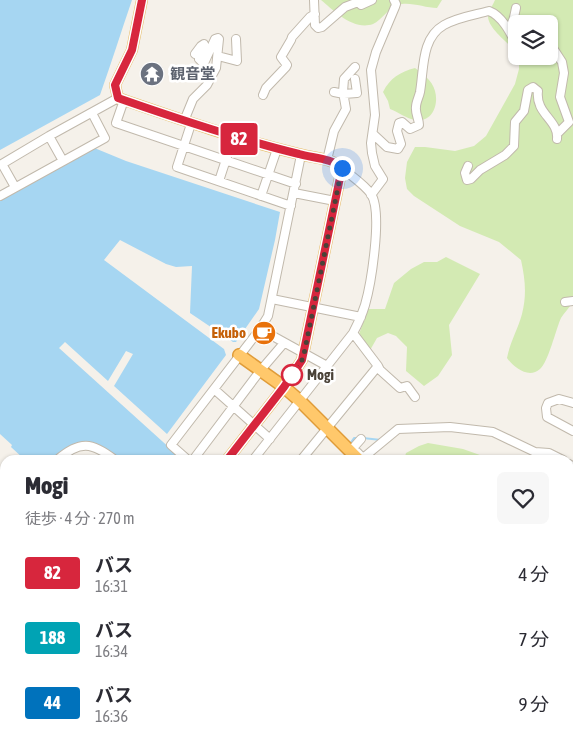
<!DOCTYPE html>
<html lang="ja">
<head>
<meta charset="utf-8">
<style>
	body { margin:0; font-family:"Asap Condensed","Noto Sans JP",sans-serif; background:#f7f7f7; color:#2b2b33; height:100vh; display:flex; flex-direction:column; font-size:19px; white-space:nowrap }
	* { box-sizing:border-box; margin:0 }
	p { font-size:16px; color:#7c7c81 }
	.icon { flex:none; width:28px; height:28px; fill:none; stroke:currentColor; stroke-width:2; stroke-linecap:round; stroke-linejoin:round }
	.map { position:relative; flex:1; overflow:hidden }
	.panel { position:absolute; left:0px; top:455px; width:574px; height:290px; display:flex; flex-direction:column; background:#fff; border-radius:15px 15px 0 0; box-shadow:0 1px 4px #0004 }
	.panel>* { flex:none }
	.badge { padding:0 10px; border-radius:4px; font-size:18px; line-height:32px }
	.buttons { position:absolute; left:508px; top:15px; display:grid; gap:10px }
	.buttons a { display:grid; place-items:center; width:50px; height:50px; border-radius:8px; background:#fff; box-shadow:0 1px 4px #0004; font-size:25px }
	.you { position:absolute; width:25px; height:25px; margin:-12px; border:4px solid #fff; border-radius:50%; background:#1a73e8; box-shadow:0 0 0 8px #1a73e833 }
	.map>.badge { position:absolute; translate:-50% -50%; box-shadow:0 0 0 2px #fff }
	.round { display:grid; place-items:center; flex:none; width:52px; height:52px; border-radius:8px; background:#f7f7f7 }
	.overview { display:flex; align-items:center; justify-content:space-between; height:85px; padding:0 25px }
	h1 { font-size:24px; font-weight:800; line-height:38px }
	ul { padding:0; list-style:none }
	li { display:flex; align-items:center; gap:15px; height:65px; padding:0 25px }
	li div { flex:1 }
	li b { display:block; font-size:19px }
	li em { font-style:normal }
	li .badge { min-width:55px; font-weight:700; text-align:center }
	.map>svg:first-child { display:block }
	.green { fill:#d3eab3 }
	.water { fill:#a6d6f2 }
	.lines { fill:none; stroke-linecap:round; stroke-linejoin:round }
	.stream { stroke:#a6d6f2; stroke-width:2 }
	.minor-casing { stroke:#c1b9ac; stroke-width:10 }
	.major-casing { stroke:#e6bb67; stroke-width:12 }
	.highway-casing { stroke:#e09c39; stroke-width:14 }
	.minor { stroke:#fff; stroke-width:8 }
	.major { stroke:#ffde99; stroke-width:10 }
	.highway { stroke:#ffc86b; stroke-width:11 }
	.line-casing { stroke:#fff; stroke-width:11 }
	.line { stroke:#d7263d; stroke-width:8 }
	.walk { stroke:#4a4238; stroke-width:5; stroke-dasharray:0 9 }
	.stop-dot { fill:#fff; stroke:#d7263d; stroke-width:2.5 }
	.labels { text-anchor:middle; stroke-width:5; stroke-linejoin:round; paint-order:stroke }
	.worship-label { font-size:15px; font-weight:bold; fill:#5b616d; stroke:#fff; text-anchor:start }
	.food-label { font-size:15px; font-weight:bold; fill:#c56008; stroke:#fff; text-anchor:end }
	.stop-label { font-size:15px; font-weight:bold; fill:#4a4238; stroke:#fff; text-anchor:start }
</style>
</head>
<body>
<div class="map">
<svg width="573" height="745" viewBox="0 0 573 745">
	<rect width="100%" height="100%" fill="#f5f1ea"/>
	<path class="green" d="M321,0H442L437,8C425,8 409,1 398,5C388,8 382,20 373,24C354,31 334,11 321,0Z
		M495,0H573V302C569,308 564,313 561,318C556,329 548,363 540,369C529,379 514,368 507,358C510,342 518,329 522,314C527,294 525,279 521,260L499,242L460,226L414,196L407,189L405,178L407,162L415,147H425L455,151L474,146L486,136L515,84L519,69V56H549V24H516V52C508,42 487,28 488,15C489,10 493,5 495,0Z
		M415,68C423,74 432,80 435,91C439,105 432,123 415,120C407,119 398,112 390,109L388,101L383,92C390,78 400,72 415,68Z
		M446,257L480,274L449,325L452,355L438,376L424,386L406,371L407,347L396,336L388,333L377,338L369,352L358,337L368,309H385L394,283L411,269L424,262H437Z
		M428,443L463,449L494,460H404L406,453L419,446Z
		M573,479V599L569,598V481Z"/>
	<path class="water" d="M0,0H132C121,32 111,64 100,95L0,150Z
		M92,147L126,161L280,212L275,240L259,309L236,342H233L190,313L192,266L176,267L166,264L120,240L104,260L224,349L226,355L167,434L114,386L133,354L126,351L108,381L65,342L59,348L183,460H119C93,436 78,435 52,460H25L11,447L12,445L0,434V198Z"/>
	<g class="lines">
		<path class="stream" d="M363,438L381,440
			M350,444L354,438H358
			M344,460L346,454"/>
		<g class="minor-casing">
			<path id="minor" d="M314,0L315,25L318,28L322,27L345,7L358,2
				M358,0V2L361,5L372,0
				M508,29L513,22L516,8
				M549,42L562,62L564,73L560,97L569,122L557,134
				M218,56L237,61L236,39
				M334,92L344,94L357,93L355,79
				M263,95L266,88L286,67L287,65L281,57L291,40L292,37L310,17L315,14
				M124,100L116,123L296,184
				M184,121L193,99L207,85L216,68L219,39L218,38L215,39L205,61L202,62L199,59L205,47L204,44L201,46L195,54
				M191,124L177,167L291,206
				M373,134L387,147L398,149L401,144L397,131L399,123L402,122L410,129L419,125C419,119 415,113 416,107C416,102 419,97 420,92C424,69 421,38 444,25C458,17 474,15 489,11C502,16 510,32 516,44
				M49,136L63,161
				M327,160L334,131L346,109L343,92L344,79L355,67
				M468,166L465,173L467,180L471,179L480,170L505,155L514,146L515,122L524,111L528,90L533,87L538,91C535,114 559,120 557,139
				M219,181L233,138
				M15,187L2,164L49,136L118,98
				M294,193L335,201
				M371,195L383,179L375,166L372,153L371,143L375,115L371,70L376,52L395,7L396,4L394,0
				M0,196L105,138L92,113
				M261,196L277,149
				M272,299L361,317
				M565,302L573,301
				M260,329L327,366
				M378,366L380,370L400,388L407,386L415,397
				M214,389L270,439
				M573,403L559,399L548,403L546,408L547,417L573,431
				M353,448L361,439
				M357,452L363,458L398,429L450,427L493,432L535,452L549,453L563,460
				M57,460C80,440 92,442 115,460
				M188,460L171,445L260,329L268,316L301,155
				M193,460L260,371L284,343
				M253,460L353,333C358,324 362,315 365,305C371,284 383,212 371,194C364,184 351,176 342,168
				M301,460L378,366L353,333
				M569,464L573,467
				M0,497L5,504
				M0,522L5,517
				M0,588L5,582
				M0,620L5,629
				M569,646L573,647
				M78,740L84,745
				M256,745L261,740"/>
		</g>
		<g class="major-casing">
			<path id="major" d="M142,0L132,50L115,85L118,98C179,119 236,139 299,154C312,158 332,158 342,168L302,360L284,387L227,460
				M28,745L31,740"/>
		</g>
		<g class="highway-casing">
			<path id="highway" d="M239,355L284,387L300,401L359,460
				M569,608L573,609"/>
		</g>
		<use href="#minor" class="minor"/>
		<use href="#major" class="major"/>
		<use href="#highway" class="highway"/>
	</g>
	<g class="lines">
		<g class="line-casing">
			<path id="line" d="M142,0L132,50L115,85L118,98C178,119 237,139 299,154C312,158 332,158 342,168L302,360L284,387L227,460"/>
		</g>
		<use href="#line" class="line"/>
		<path class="walk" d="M292,375L302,360L304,354L342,168"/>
	</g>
	<defs>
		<g id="temple-disc" transform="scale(1.25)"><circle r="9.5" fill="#6b7280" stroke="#fff"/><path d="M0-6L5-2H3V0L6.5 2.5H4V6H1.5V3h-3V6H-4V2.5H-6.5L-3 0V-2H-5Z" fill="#fff"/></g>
		<g id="cafe-disc" transform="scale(1.25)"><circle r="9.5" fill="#e8710a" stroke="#fff"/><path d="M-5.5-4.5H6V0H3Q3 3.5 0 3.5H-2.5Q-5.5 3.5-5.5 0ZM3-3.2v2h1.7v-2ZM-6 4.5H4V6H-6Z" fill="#fff"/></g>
	</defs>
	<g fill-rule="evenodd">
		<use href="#temple-disc" x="152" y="74"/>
		<use href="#cafe-disc" x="264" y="333"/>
	</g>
	<circle class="stop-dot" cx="292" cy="375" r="10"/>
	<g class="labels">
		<g class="worship-label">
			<text x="170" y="79">観音堂</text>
		</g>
		<g class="food-label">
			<text x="246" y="338">Ekubo</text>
		</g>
		<g class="stop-label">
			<text x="307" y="380">Mogi</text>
		</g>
	</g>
</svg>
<div class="buttons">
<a><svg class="icon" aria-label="layers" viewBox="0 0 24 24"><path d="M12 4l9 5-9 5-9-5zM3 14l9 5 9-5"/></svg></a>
</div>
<div class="you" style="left:342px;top:168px"></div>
<b class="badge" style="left:239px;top:139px;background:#d7263d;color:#fff">82</b>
<section class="panel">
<div class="overview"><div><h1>Mogi</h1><p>徒歩 · 4 分 · 270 m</p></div><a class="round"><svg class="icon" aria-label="heart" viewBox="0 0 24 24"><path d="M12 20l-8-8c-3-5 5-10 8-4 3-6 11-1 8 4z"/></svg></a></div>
<ul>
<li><span class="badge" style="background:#d7263d;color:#fff">82</span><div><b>バス</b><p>16:31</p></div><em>4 分</em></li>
<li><span class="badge" style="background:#00a3b4;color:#fff">188</span><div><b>バス</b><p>16:34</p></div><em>7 分</em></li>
<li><span class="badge" style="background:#0072bc;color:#fff">44</span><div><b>バス</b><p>16:36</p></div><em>9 分</em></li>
</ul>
</section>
</div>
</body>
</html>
